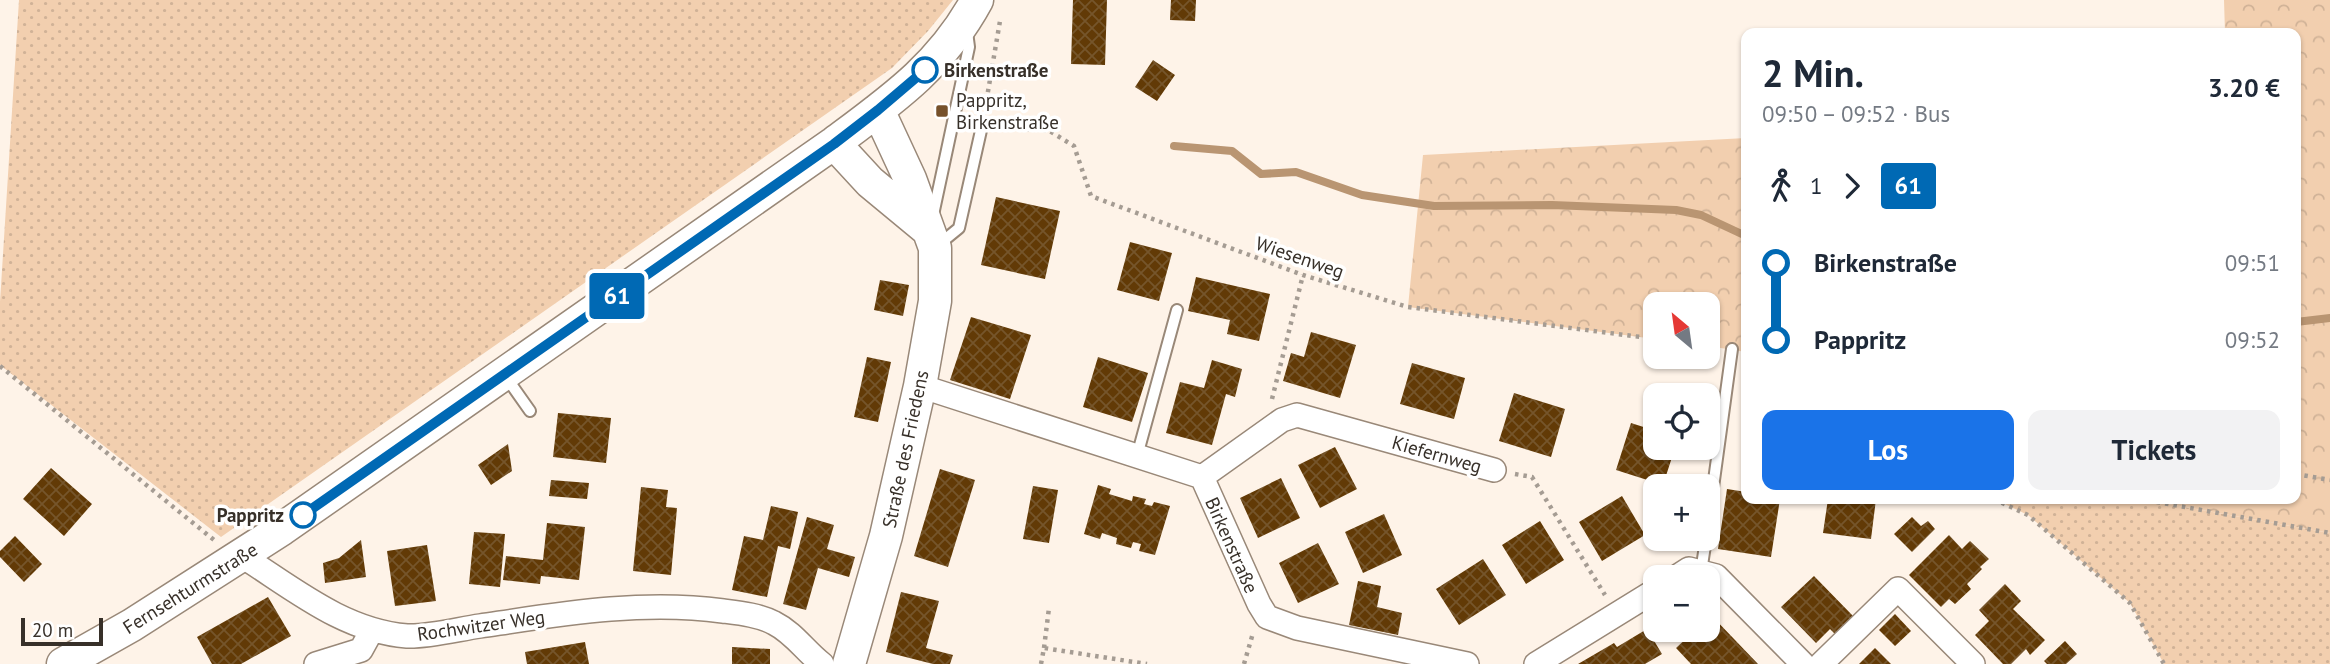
<!DOCTYPE html>
<html lang="de">
<head>
<meta charset="utf-8">
<style>
	body { margin:0; font-family:"PT Sans",sans-serif; background:#f2f2f3; color:#1f2937; height:100vh; display:flex; flex-direction:column; font-size:26px; white-space:nowrap }
	* { box-sizing:border-box; margin:0 }
	p { font-size:23px; color:#747a83 }
	.icon { flex:none; width:38px; height:38px; fill:none; stroke:currentColor; stroke-width:2; stroke-linecap:round; stroke-linejoin:round }
	.map { position:relative; flex:1; overflow:hidden }
	.panel { position:absolute; left:1741px; top:28px; width:560px; height:476px; display:flex; flex-direction:column; background:#fff; border-radius:14px; box-shadow:0 2px 5px #0004 }
	.panel>* { flex:none }
	.badge { padding:0 14px; border-radius:5px; font-size:24px; line-height:46px }
	.needle { width:46px; rotate:331deg }
	.tools { position:absolute; left:1643px; top:292px; display:grid; gap:14px }
	.tools a { display:grid; place-items:center; width:77px; height:77px; border-radius:14px; background:#fff; box-shadow:0 2px 5px #0004; font-size:35px }
	.scale { position:absolute; left:21px; bottom:18px; width:82px; box-sizing:border-box; padding-left:7px; border:4px solid #373029; border-top:0; font-size:19px; line-height:24px; white-space:nowrap; color:#373029; -webkit-text-stroke:5px #fff; paint-order:stroke }
	.map>.badge { position:absolute; translate:-50% -50%; box-shadow:0 0 0 4px #fff }
	.legs { display:flex; align-items:center; gap:10px; height:77px; padding:0 21px; font-size:23px }
	.legs p { margin-inline-start:auto }
	.overview { display:flex; align-items:center; justify-content:space-between; height:119px; padding:0 21px }
	h1 { font-size:38px; font-weight:700; line-height:52px }
	.primary-button { display:flex; gap:14px; margin-top:auto; padding:14px 21px }
	.primary-button a { flex:1; height:80px; border-radius:14px; background:#1a73e8; color:#fff; font-size:28px; font-weight:700; line-height:80px; text-align:center }
	.primary-button a+a { background:#f2f2f3; color:#1f2937 }
	ul { padding:0 21px; list-style:none }
	li { display:flex; align-items:center; gap:24px; height:77px; font-size:26px }
	li i { display:grid; place-items:center; width:10px; height:100%; margin:0 9px; background:currentColor }
	li i::after { content:''; width:18px; height:18px; margin:-9px; border:5px solid; border-radius:50%; background:#fff }
	li p { margin-inline-start:auto }
	li:first-child i { background:linear-gradient(#0000 50%,currentColor 0) }
	li:last-child i { background:linear-gradient(currentColor 50%,#0000 0) }
	.map>svg:first-child { display:block }
	.grass { fill:url(#grass-dots) }
	.forest { fill:url(#forest-crowns) }
	.lines { fill:none; stroke-linecap:round; stroke-linejoin:round }
	.stream { stroke:#b99572; stroke-width:8 }
	.building { fill:url(#building-cross-hatch) }
	.lane-casing { stroke:#998878; stroke-width:14 }
	.street-casing { stroke:#998878; stroke-width:26 }
	.secondary-casing { stroke:#998878; stroke-width:35 }
	.path { stroke:#a59c93; stroke-width:4.5; stroke-dasharray:3.5 5; stroke-linecap:butt }
	.lane { stroke:#fff; stroke-width:10 }
	.street { stroke:#fff; stroke-width:23 }
	.secondary { stroke:#fff; stroke-width:32 }
	.line-1-casing { stroke:#fff; stroke-width:16 }
	.line-1 { stroke:#0069b4; stroke-width:10 }
	.stop-1-dot { fill:#fff; stroke:#0069b4; stroke-width:3.5 }
	.poi-dot { fill:#76512b; stroke:#fff; stroke-width:2.5 }
	.labels { text-anchor:middle; stroke-width:7; stroke-linejoin:round; paint-order:stroke }
	.stop-label { font-size:19px; font-weight:bold; fill:#373029; stroke:#fff; text-anchor:start }
	.poi-label { font-size:19px; fill:#373029; stroke:#fff; text-anchor:start }
	.street-label { font-size:19px; fill:#373029; stroke:#fff }
</style>
</head>
<body>
<div class="map">
<svg width="2330" height="664" viewBox="0 0 2330 664">
	<defs>
		<pattern id="grass-dots" width="8" height="8" patternUnits="userSpaceOnUse" patternTransform="scale(1.75)"><rect width="8" height="8" fill="#f2cfaf"/><path d="M2 2h.1M6 6h.1" fill="none" stroke="#d0b297" stroke-width="1.8" stroke-linecap="round"/></pattern>
		<pattern id="forest-crowns" width="20" height="18" patternUnits="userSpaceOnUse" patternTransform="scale(1.75)"><rect width="20" height="18" fill="#f2cfaf"/><path d="M2 6a3 3 0 1 1 6 0M12 15a3 3 0 1 1 6 0" fill="none" stroke="#d0b297"/></pattern>
		<pattern id="building-cross-hatch" width="8" height="8" patternUnits="userSpaceOnUse" patternTransform="scale(1.75)"><rect width="8" height="8" fill="#623a06"/><path d="M0 0l8 8M0 8l8-8" fill="none" stroke="#75552b"/></pattern>
	</defs>
	<rect width="100%" height="100%" fill="#fef3e8"/>
	<path class="grass" d="M19,0H953L928,31L892,68L221,537L0,365V302Z
		M1994,499H2140L2330,533V664H2164L2130,603L2028,515Z"/>
	<path class="forest" d="M2224,0H2330V533L2140,499H2296V33H2225Z
		M1746,138V352L1708,346V304H1656L1655,339L1408,307L1423,155Z"/>
	<g class="lines">
		<path class="stream" d="M1174,146L1232,151L1261,174L1296,172L1362,195L1434,206L1552,205L1676,210L1701,215L1746,236
			M2296,322L2330,318"/>
	</g>
	<path class="building" d="M1073,0H1107L1105,65L1071,64Z
		M1171,0H1196L1195,21L1170,20Z
		M1153,60L1175,75L1157,101L1135,87Z
		M996,197L1060,211L1045,279L981,265Z
		M1130,242L1172,253L1159,301L1117,290Z
		M1196,277L1270,294L1259,341L1227,334L1230,320L1188,311Z
		M880,280L909,285L903,316L874,310Z
		M971,317L1031,335L1010,399L950,380Z
		M1311,332L1356,345L1340,398L1283,381L1291,353L1304,357Z
		M867,357L891,362L878,422L854,417Z
		M1098,357L1148,373L1132,422L1083,407Z
		M1212,360L1242,369L1235,397L1226,394L1212,445L1166,433L1180,382L1204,388Z
		M1412,363L1465,378L1454,419L1400,404Z
		M1514,393L1565,409L1551,457L1499,441Z
		M558,413L611,418L606,463L553,457Z
		M1631,423L1656,431V448H1675L1663,485L1616,470Z
		M508,444L512,471L491,485L478,465Z
		M1335,447L1357,489L1320,508L1298,465Z
		M51,468L92,504L64,536L23,499Z
		M940,469L975,480L948,567L914,556Z
		M1281,478L1300,518L1258,538L1240,498Z
		M551,480L589,483L587,499L549,496Z
		M1098,485L1111,489L1109,494L1132,501L1133,496L1146,499L1144,504L1152,506L1154,502L1170,506L1155,555L1139,551L1141,544L1133,542L1131,548L1116,544L1117,538L1102,533L1100,539L1084,534Z
		M1033,486L1058,490L1049,543L1023,539Z
		M641,487L668,490L666,507L677,508L671,575L633,571Z
		M1727,489L1746,492V499H1780L1771,557L1718,549Z
		M1622,496L1645,535L1602,561L1579,522Z
		M1828,499H1876L1871,539L1823,533Z
		M771,506L798,512L790,549L778,546L767,597L732,590L744,536L763,540Z
		M1656,512V529L1648,517Z
		M1384,514L1402,555L1363,573L1345,532Z
		M807,517L834,525L827,549L855,557L849,577L818,568L806,610L783,604Z
		M1912,517L1921,526L1928,521L1935,529L1912,552L1894,534Z
		M1540,521L1564,560L1526,584L1502,545Z
		M547,523L585,527L579,580L541,576L540,584L503,580L506,556L543,560Z
		M474,532L505,534L500,587L469,584Z
		M1949,535L1962,549L1970,541L1989,559L1980,567L1982,569L1967,584L1971,589L1955,604L1949,599L1941,607L1909,575Z
		M15,536L42,564L24,582L0,557V551Z
		M361,540L366,577L325,583L323,563L339,558Z
		M1318,543L1339,584L1298,603L1279,563Z
		M427,545L436,601L395,606L387,551Z
		M1483,559L1506,595L1459,625L1436,589Z
		M1814,576L1853,616L1835,634L1830,629L1816,643L1781,607Z
		M1358,581L1381,586L1377,607L1402,613L1398,635L1349,625Z
		M2005,584L2021,601L2013,609L2045,640L2030,655L2026,649L2011,664H2003L1975,635L1989,621L1979,610Z
		M901,592L939,601L926,648L953,655L950,664H933L886,652Z
		M268,597L291,636L241,664H212L197,637Z
		M1895,614L1911,631L1895,646L1879,630Z
		M1711,615L1758,664H1691L1676,648L1695,630H1708V617Z
		M1647,629L1662,654L1645,664H1578L1614,643L1617,647Z
		M2065,641L2077,654L2066,664H2047L2044,661Z
		M585,642L589,664H527L525,652Z
		M732,647L770,649V664H732Z
		M1875,648L1891,664H1859Z"/>
	<g class="lines">
		<g class="lane-casing">
			<path id="lane" d="M933,215L969,47L967,32
				M937,246L959,228L982,126
				M506,377L530,411
				M1137,456L1177,310
				M1708,524L1732,349
				M1701,572L1706,539"/>
		</g>
		<g class="street-casing">
			<path id="street" d="M920,386L1202,477L1259,604L1267,617L1297,628L1467,664
				M1202,477L1282,420L1297,415L1494,470
				M242,556C294,589 344,631 407,636C428,637 459,629 480,626C561,614 641,600 723,611C739,613 759,615 774,623C794,633 805,651 822,664
				M1675,578L1689,569L1716,576L1803,664
				M316,664L361,650L372,630
				M1536,664L1656,590
				M1821,664L1898,589L1973,664"/>
		</g>
		<g class="secondary-casing">
			<path id="secondary" d="M834,143L870,182L928,230
				M63,664L132,625L282,529L834,143C892,100 942,65 977,0
				M849,664L886,536L920,386L935,301V248L910,179L878,110"/>
		</g>
		<path class="path" d="M985,109L1000,21
			M1000,128L1048,130L1074,146L1091,196L1303,275L1408,307L1656,339
			M0,366L214,540
			M1272,399L1303,275
			M1515,474L1532,477L1605,595
			M2296,474L2330,480
			M1994,499L2028,515L2130,603L2164,664
			M2140,499L2330,533
			M1044,648L1049,608
			M1041,664L1044,648L1147,664
			M1244,664L1253,633"/>
		<use href="#lane" class="lane"/>
		<use href="#street" class="street"/>
		<use href="#secondary" class="secondary"/>
	</g>
	<g class="lines">
		<g class="line-1-casing">
			<path id="line-1" d="M303,515L834,144L878,110L925,70"/>
		</g>
		<use href="#line-1" class="line-1"/>
	</g>
	<g class="stop-1-dot">
		<circle cx="925" cy="70" r="12"/>
		<circle cx="303" cy="515" r="12"/>
	</g>
	<rect class="poi-dot" x="935" y="104" width="14" height="14" rx="3.5"/>
	<g class="labels">
		<g class="stop-label">
			<text x="944" y="77">Birkenstraße</text>
			<text x="284" y="522" text-anchor="end">Pappritz</text>
		</g>
		<g class="poi-label">
			<text x="956" y="107">Pappritz,<tspan x="956" dy="22">Birkenstraße</tspan></text>
		</g>
		<g class="street-label">
			<text transform="translate(1300 257) rotate(19)" y="7">Wiesenweg</text>
			<text transform="translate(905 449) rotate(-78)" y="7">Straße des Friedens</text>
			<text transform="translate(1437 454) rotate(16)" y="7">Kiefernweg</text>
			<text transform="translate(1232 545) rotate(66)" y="7">Birkenstraße</text>
			<text transform="translate(190 588) rotate(-32)" y="7">Fernsehturmstraße</text>
			<text transform="translate(481 625) rotate(-8)" y="7">Rochwitzer Weg</text>
		</g>
	</g>
</svg>
<div class="tools">
<a><svg class="needle" viewBox="-14 -14 28 28"><path d="M0-13l5 13h-10z" fill="#e53935"/><path d="M0 13l5-13h-10z" fill="#747a83"/></svg></a>
<a><svg class="icon" aria-label="locate" viewBox="0 0 24 24"><circle cx="12" cy="12" r="6"/><path d="M12 2v4M12 18v4M2 12h4M18 12h4"/></svg></a>
<a>+</a>
<a>−</a>
</div>
<div class="scale">20 m</div>
<b class="badge" style="left:617px;top:296px;background:#0069b4;color:#fff">61</b>
<section class="panel">
<div class="overview"><div><h1>2 Min.</h1><p>09:50 – 09:52 · Bus</p></div><b>3.20 €</b></div>
<div class="legs"><svg class="icon" aria-label="walk" viewBox="0 0 24 24"><circle cx="13" cy="4" r="2"/><path d="M13 8l-2 6 4 7M11 14l-3 7M7 12l3-4h3l4 4"/></svg>1<svg class="icon" aria-label="forward" viewBox="0 0 24 24"><path d="M9 5l7 7-7 7"/></svg><b class="badge" style="background:#0069b4;color:#fff">61</b></div>
<ul>
<li><i style="color:#0069b4"></i><b>Birkenstraße</b><p>09:51</p></li>
<li><i style="color:#0069b4"></i><b>Pappritz</b><p>09:52</p></li>
</ul>
<div class="primary-button"><a>Los</a><a>Tickets</a></div>
</section>
</div>
</body>
</html>
